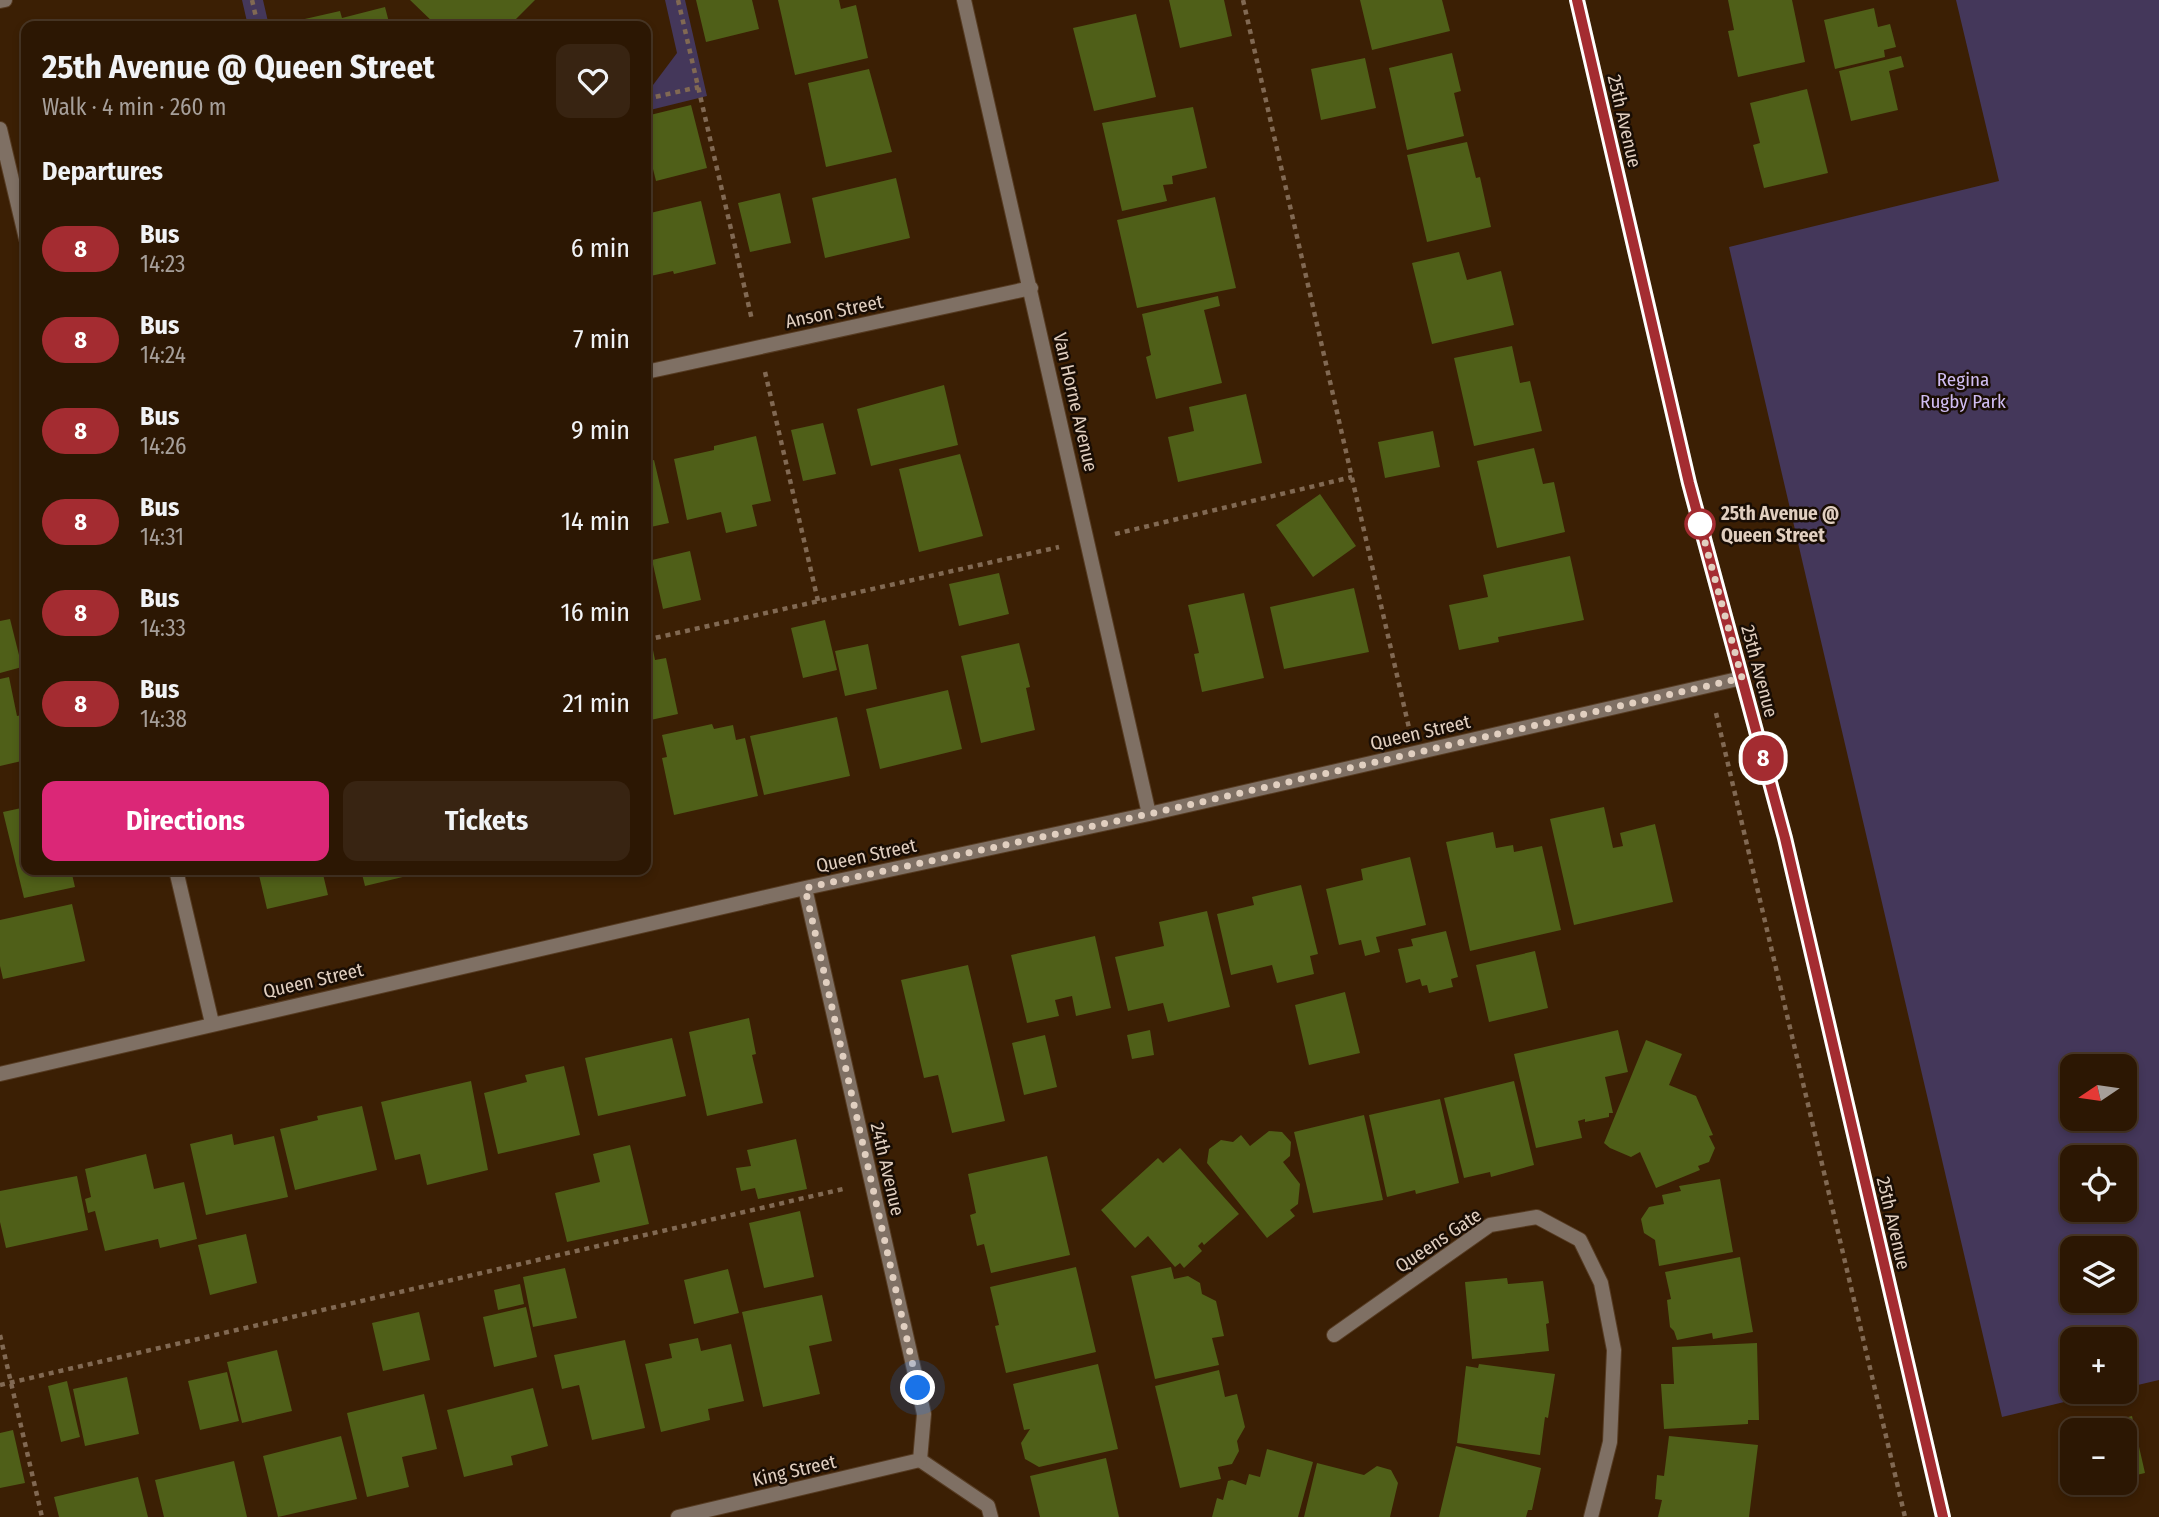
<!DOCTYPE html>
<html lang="en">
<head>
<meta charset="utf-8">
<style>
	body { margin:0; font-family:"Fira Sans Condensed",sans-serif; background:#382412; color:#f1f3f6; height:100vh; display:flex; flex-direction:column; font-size:26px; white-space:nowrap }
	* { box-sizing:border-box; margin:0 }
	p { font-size:23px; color:#a69f9a }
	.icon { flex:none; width:38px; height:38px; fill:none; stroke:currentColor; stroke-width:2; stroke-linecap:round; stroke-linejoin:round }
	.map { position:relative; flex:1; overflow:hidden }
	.drawer { position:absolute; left:21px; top:21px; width:630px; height:854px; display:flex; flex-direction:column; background:#2c1703; border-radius:14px; box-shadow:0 4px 10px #0003,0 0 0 2px #483625 }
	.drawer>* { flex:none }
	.badge { padding:0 14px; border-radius:23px; font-size:24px; line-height:46px }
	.needle { width:46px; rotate:257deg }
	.tools { position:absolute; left:2060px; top:1054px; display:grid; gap:14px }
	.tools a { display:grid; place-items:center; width:77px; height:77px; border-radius:14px; background:#2c1703; box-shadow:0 4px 10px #0003,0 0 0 2px #483625; font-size:35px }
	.you { position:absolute; width:35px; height:35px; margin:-18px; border:5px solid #fff; border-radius:50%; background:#1a73e8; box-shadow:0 0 0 10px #1a73e833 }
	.map>.badge { position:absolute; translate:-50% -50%; box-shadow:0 0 0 4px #fff }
	h2 { padding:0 21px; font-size:26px; line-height:63px }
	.round { display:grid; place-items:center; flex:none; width:74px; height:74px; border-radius:14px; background:#382412 }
	.summary { display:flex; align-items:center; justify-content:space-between; height:119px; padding:0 21px }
	h1 { font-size:33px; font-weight:700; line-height:52px }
	.action { display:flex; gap:14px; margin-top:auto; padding:14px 21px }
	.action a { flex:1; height:80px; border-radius:14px; background:#db2777; color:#fff; font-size:28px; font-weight:700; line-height:80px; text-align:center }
	.action a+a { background:#382412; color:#f1f3f6 }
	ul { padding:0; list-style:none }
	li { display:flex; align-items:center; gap:21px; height:91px; padding:0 21px }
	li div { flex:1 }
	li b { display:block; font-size:26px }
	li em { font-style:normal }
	li .badge { min-width:77px; font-weight:700; text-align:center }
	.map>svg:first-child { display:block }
	.green { fill:#44375a; fill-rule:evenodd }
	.building { fill:#4f5f18 }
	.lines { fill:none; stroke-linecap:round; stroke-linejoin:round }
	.service-casing { stroke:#563b22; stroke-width:16 }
	.minor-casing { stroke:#563b22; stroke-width:16 }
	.tertiary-casing { stroke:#563b22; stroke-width:16 }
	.path { stroke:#816953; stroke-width:4.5; stroke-dasharray:5 5; stroke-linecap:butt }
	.service { stroke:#7f7064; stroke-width:14 }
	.minor { stroke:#7f7064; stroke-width:14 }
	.tertiary { stroke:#7f7064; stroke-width:14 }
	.line-casing { stroke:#fff; stroke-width:16 }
	.line { stroke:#a42c31; stroke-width:10 }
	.walk { stroke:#e1cfc0; stroke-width:7; stroke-dasharray:0 12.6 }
	.stop-dot { fill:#fff; stroke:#a42c31; stroke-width:3.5 }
	.labels { text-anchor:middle; stroke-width:5; stroke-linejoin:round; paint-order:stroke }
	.street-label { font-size:19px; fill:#e1cfc0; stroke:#190d04 }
	.park-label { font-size:19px; fill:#d0bdf2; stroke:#190d04 }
	.stop-label { font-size:19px; font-weight:bold; fill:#e1cfc0; stroke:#190d04; text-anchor:start }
</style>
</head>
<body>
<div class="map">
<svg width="2159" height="1517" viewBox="0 0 2159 1517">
	<rect width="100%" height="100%" fill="#3b1f04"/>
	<path class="green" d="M242,0H263L269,26H248Z
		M665,0H685L707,96L646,111V87L653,85L677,53Z
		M1956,0H2159V1380L2125,1388L2124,1339H2072V1391H2110L2002,1417L1729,247L1999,181ZM2072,1066H2124V1118H2072ZM2072,1157H2124V1209H2072ZM2072,1248H2124V1300H2072Z"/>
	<path class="building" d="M410,0H535L509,26H437Z
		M696,0H752L759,29L706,42Z
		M778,0H839L841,9L856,5L868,58L795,75Z
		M1169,0H1224L1232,36L1180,48Z
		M1360,0H1442L1450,31L1372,50Z
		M1728,0H1792L1805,62L1738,77L1728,31L1734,30Z
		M385,7L390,26H298L296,21L340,11L342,18Z
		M1874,8L1878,27L1890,24L1896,47L1884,50L1885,57L1835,69L1824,20Z
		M1136,14L1156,97L1094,111L1073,28Z
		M1452,53L1461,91L1454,93L1464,136L1407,150L1389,68Z
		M1901,56L1904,67L1889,71L1898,110L1851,121L1839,71Z
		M1365,58L1376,108L1321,120L1311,69Z
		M869,69L892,152L826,167L808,83Z
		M1807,89L1828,173L1764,188L1753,145L1760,143L1750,103Z
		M691,105L707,168L656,181L646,141V116Z
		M1193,107L1207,168L1172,176L1173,184L1163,185L1167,201L1122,211L1102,123Z
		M1467,142L1476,178L1480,177L1491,227L1427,242L1407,155Z
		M896,178L910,238L825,258L812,198Z
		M780,193L791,243L750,252L738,203Z
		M1215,197L1236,288L1137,308L1117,220Z
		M701,201L716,264L674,274L673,271L646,277V214Z
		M1459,252L1467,280L1501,271L1514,325L1432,344L1412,263Z
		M1218,296L1220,306L1204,310L1222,383L1156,399L1146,357L1151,355L1142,314Z
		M1512,346L1520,383L1530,381L1542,431L1474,446L1454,358Z
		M944,385L958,445L871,466L857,409Z
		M1246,394L1262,463L1178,482L1168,437L1194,431L1189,407Z
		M823,423L836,474L803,481L791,430Z
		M1433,431L1440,467L1385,478L1378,442Z
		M756,436L771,501L752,505L757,526L726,533L721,512L687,520L674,459L714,450V446Z
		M1534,448L1543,484L1554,482L1565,532L1497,548L1477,461Z
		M960,454L983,536L919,552L899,469Z
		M654,460L669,523L646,528V462Z
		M1320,494L1356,546L1313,577L1276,525Z
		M690,551L701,600L663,609L652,560Z
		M1570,556L1584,620L1498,637L1499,642L1459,650L1449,605L1488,597L1483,575Z
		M999,573L1009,614L959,626L949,584Z
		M1354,588L1369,652L1284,669L1270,607Z
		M1244,593L1264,678L1202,692L1194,654L1199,653L1188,605Z
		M10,619L22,667L0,673V621Z
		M825,620L837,670L803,678L791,628Z
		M1019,643L1030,687L1026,688L1035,730L981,743L961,656Z
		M868,644L877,689L845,696L835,651Z
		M653,650L655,660L666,658L678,714L646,721V651Z
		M9,677L17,716L26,714V760L0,766V679Z
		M948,690L962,749L880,769L866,709Z
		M837,717L850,776L764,795L750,736Z
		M712,724L714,729L733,725L736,740L745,738L758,796L674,815L662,758L667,757L662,735Z
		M26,807V870H71L75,887L24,898L3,812Z
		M1604,807L1613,848L1623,846L1620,833L1655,824L1673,902L1574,925L1550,819Z
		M1493,832L1496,848L1513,845L1514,852L1542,846L1561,930L1470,951L1446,842Z
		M1410,857L1426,925L1376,937L1380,952L1365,956L1361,940L1339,945L1326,889L1363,880L1361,869Z
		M322,870L328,895L267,909L258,871Z
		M361,870H428V871L365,886Z
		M1301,885L1318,954L1310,956L1314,974L1277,983L1272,965L1231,975L1217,914L1254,905L1252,897Z
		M72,904L85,961L3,979L0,966V920Z
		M1207,911L1230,1007L1168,1022L1163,1003L1128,1011L1115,957L1164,946L1159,922Z
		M1446,931L1458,977L1451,979L1453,987L1429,993L1427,985L1422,986L1420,979L1406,983L1398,949L1413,946L1411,939Z
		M1095,936L1111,1008L1076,1016L1072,996L1055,1000L1059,1016L1027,1023L1011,955Z
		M1535,951L1548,1008L1489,1022L1476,965Z
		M968,965L1005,1121L952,1133L938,1075L924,1078L901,980Z
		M1345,992L1360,1053L1309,1065L1295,1005Z
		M749,1018L756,1054L752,1055L763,1103L707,1116L689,1032Z
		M1150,1030L1154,1055L1132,1059L1127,1035Z
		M1618,1030L1628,1072L1605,1077L1613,1113H1609V1117L1585,1122V1119L1578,1121L1582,1138L1536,1148L1514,1054Z
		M1045,1035L1057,1087L1024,1095L1012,1043Z
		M672,1038L686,1096L598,1116L585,1058Z
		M1646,1040L1682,1054L1669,1085L1696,1096L1713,1135L1709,1136L1715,1148L1709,1162L1698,1166L1700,1170L1656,1188L1640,1152L1631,1157L1610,1148L1604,1143Z
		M564,1066L580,1135L498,1154L484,1093L527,1082L525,1075Z
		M471,1081L488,1170L427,1185L420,1154L395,1160L381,1102Z
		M1514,1081L1534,1165L1491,1177L1490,1172L1464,1178L1444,1098Z
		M1440,1099L1459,1183L1416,1194L1415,1190L1387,1197L1369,1115Z
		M362,1106L377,1170L295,1190L280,1129L318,1120L317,1116Z
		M1364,1115L1383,1200L1313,1213L1294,1132Z
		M1269,1131L1282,1132L1291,1142L1290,1156L1283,1162L1300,1184L1298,1204L1290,1210L1295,1216L1267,1238L1207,1163L1209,1149L1221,1140L1233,1142L1241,1135L1250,1146Z
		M232,1134L234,1145L274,1136L288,1197L206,1215L190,1144Z
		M796,1139L807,1189L758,1199L755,1188L741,1191L736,1168L751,1166L747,1150Z
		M630,1145L649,1224L567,1242L555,1193L600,1182L593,1154Z
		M1180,1148L1239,1214L1204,1245L1202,1242L1198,1246L1202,1251L1184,1268L1180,1263L1175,1267L1148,1236L1135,1248L1101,1210L1158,1158L1163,1163Z
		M146,1154L154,1189L184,1182L197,1239L160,1248L158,1239L105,1251L95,1211L88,1213L85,1199L91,1197L85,1169Z
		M1047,1156L1070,1255L991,1273L984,1244L977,1246L970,1215L976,1213L968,1174Z
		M77,1176L88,1230L6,1248L0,1222V1191Z
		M1720,1179L1733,1252L1659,1266L1655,1240L1644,1233L1641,1219L1649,1207L1664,1204L1662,1195L1681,1191L1679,1186Z
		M800,1211L814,1277L764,1288L749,1223Z
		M246,1234L257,1283L210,1295L198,1245Z
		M1740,1257L1753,1332L1713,1339L1712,1333L1677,1340L1674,1331L1670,1327L1667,1300L1671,1299L1665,1272Z
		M1076,1267L1096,1352L1006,1373L995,1326L999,1325L990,1287Z
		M1171,1267L1174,1279L1188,1276L1200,1283L1202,1294L1216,1301L1224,1336L1212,1338L1219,1365L1155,1379L1131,1276Z
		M565,1268L577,1318L533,1327L523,1277Z
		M728,1269L739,1313L694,1324L684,1280Z
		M1507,1278L1508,1284L1543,1281L1549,1323L1546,1324L1549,1351L1472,1359L1465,1282Z
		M520,1284L524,1304L498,1310L494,1290Z
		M822,1295L832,1341L809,1346L820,1394L763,1407L742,1312Z
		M526,1307L537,1357L494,1367L483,1317Z
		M419,1312L430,1360L383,1371L372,1323Z
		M698,1338L701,1351L731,1344L744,1401L708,1409L710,1420L661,1432L645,1364L672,1358L669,1344Z
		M625,1340L645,1428L592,1440L579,1385L562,1389L554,1355Z
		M1757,1343L1759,1420H1748V1424L1664,1429L1661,1384H1674L1672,1347Z
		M277,1350L292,1411L242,1423L227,1362Z
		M1098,1364L1118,1449L1039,1467L1025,1459L1021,1443L1030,1429L1024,1430L1013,1384Z
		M1479,1364L1555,1374L1548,1418L1545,1417L1540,1455L1457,1443L1466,1366L1478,1368Z
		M1219,1370L1225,1397L1237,1394L1245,1427L1237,1441L1239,1451L1232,1464L1218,1467L1221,1479L1180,1488L1155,1386Z
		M227,1372L239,1421L200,1430L188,1381Z
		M127,1377L139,1434L85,1446L73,1389Z
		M67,1381L80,1437L61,1442L48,1386Z
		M533,1388L548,1446L511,1456L513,1465L464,1477L447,1410Z
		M424,1394L437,1449L402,1457L409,1487L367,1497L347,1413Z
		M2132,1416L2145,1473L2124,1478V1430H2102L2101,1424Z
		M13,1430L25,1483L0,1488V1433Z
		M341,1436L357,1499L278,1517L263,1456Z
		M1669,1436L1758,1445L1749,1517H1658L1662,1500L1655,1499L1657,1475L1664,1476Z
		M1456,1446L1541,1468L1532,1510H1528L1526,1517H1439Z
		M1267,1449L1313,1462L1298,1517H1212L1217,1498L1223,1500L1228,1481L1232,1480L1246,1485L1249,1474L1260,1477Z
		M1106,1458L1119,1517H1040L1030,1476Z
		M234,1461L247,1517H164L155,1480Z
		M1317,1463L1364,1475L1377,1466L1391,1470L1398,1483L1390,1517H1304Z
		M138,1477L148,1517H59L54,1497Z"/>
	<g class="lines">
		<g class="service-casing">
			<path id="service" d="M920,1460L988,1506L991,1517"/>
		</g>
		<g class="minor-casing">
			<path id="minor" d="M964,0L1149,814
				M0,1L5,0
				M0,129L26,239
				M646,372L1031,288
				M176,870L212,1023
				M0,1074L805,888L1149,814L1742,678
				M1334,1335L1490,1225L1537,1217L1580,1240L1601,1283L1614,1350L1610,1442L1591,1517
				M678,1517L920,1460L924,1414L805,888"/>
		</g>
		<g class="tertiary-casing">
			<path id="tertiary" d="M1577,0L1689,483L1785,838L1943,1517"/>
		</g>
		<path class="path" d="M252,0L258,26
			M678,0L752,320
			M1243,0L1409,728
			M646,99L699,87
			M765,372L818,601
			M1115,534L1352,477
			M646,640L1059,547
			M1716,713L1905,1517
			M0,1335L42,1517
			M0,1385L843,1189"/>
		<use href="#service" class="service"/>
		<use href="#minor" class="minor"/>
		<use href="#tertiary" class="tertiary"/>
	</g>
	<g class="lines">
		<g class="line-casing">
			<path id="line" d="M1577,0L1689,483L1785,838L1943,1517"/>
		</g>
		<use href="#line" class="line"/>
		<path class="walk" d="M918,1388L805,888L1149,814L1742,678L1700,524"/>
	</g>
	<circle class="stop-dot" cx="1700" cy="524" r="14"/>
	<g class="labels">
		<g class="street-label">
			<text transform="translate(1625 121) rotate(77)" y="7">25th Avenue</text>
			<text transform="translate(834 311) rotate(-12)" y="7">Anson Street</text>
			<text transform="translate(1076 402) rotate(77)" y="7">Van Horne Avenue</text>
			<text transform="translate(1760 671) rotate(75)" y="7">25th Avenue</text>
			<text transform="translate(1420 732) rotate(-13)" y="7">Queen Street</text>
			<text transform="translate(866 855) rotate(-12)" y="7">Queen Street</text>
			<text transform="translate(313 980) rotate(-13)" y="7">Queen Street</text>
			<text transform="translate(888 1169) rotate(77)" y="7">24th Avenue</text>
			<text transform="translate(1894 1223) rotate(77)" y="7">25th Avenue</text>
			<text transform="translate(1438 1240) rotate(-34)" y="7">Queens Gate</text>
			<text transform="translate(794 1470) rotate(-13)" y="7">King Street</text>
		</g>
		<g class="park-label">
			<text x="1963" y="386">Regina<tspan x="1963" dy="22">Rugby Park</tspan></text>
		</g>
		<g class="stop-label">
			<text x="1721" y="520">25th Avenue @<tspan x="1721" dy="22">Queen Street</tspan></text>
		</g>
	</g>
</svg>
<div class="tools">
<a><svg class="needle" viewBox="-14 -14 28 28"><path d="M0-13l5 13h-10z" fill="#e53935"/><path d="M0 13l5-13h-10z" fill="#a69f9a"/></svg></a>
<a><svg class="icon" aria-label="locate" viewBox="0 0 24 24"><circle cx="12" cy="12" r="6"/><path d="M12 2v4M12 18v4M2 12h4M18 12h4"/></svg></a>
<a><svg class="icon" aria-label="layers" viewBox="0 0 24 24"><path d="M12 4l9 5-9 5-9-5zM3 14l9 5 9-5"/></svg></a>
<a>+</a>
<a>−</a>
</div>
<div class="you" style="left:918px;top:1388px"></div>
<b class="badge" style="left:1763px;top:758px;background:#a42c31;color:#fff">8</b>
<section class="drawer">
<div class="summary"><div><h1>25th Avenue @ Queen Street</h1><p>Walk · 4 min · 260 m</p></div><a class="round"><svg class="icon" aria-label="heart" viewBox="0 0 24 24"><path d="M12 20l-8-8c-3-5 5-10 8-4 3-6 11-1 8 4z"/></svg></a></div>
<h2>Departures</h2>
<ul>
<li><span class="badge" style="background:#a42c31;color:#fff">8</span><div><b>Bus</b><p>14:23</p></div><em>6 min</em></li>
<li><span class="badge" style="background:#a42c31;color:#fff">8</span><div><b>Bus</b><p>14:24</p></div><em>7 min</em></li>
<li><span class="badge" style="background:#a42c31;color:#fff">8</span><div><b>Bus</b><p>14:26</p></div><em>9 min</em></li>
<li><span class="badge" style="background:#a42c31;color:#fff">8</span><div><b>Bus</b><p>14:31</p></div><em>14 min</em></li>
<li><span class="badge" style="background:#a42c31;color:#fff">8</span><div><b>Bus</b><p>14:33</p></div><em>16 min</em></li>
<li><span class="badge" style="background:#a42c31;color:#fff">8</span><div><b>Bus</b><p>14:38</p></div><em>21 min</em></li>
</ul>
<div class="action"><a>Directions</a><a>Tickets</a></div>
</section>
</div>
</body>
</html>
